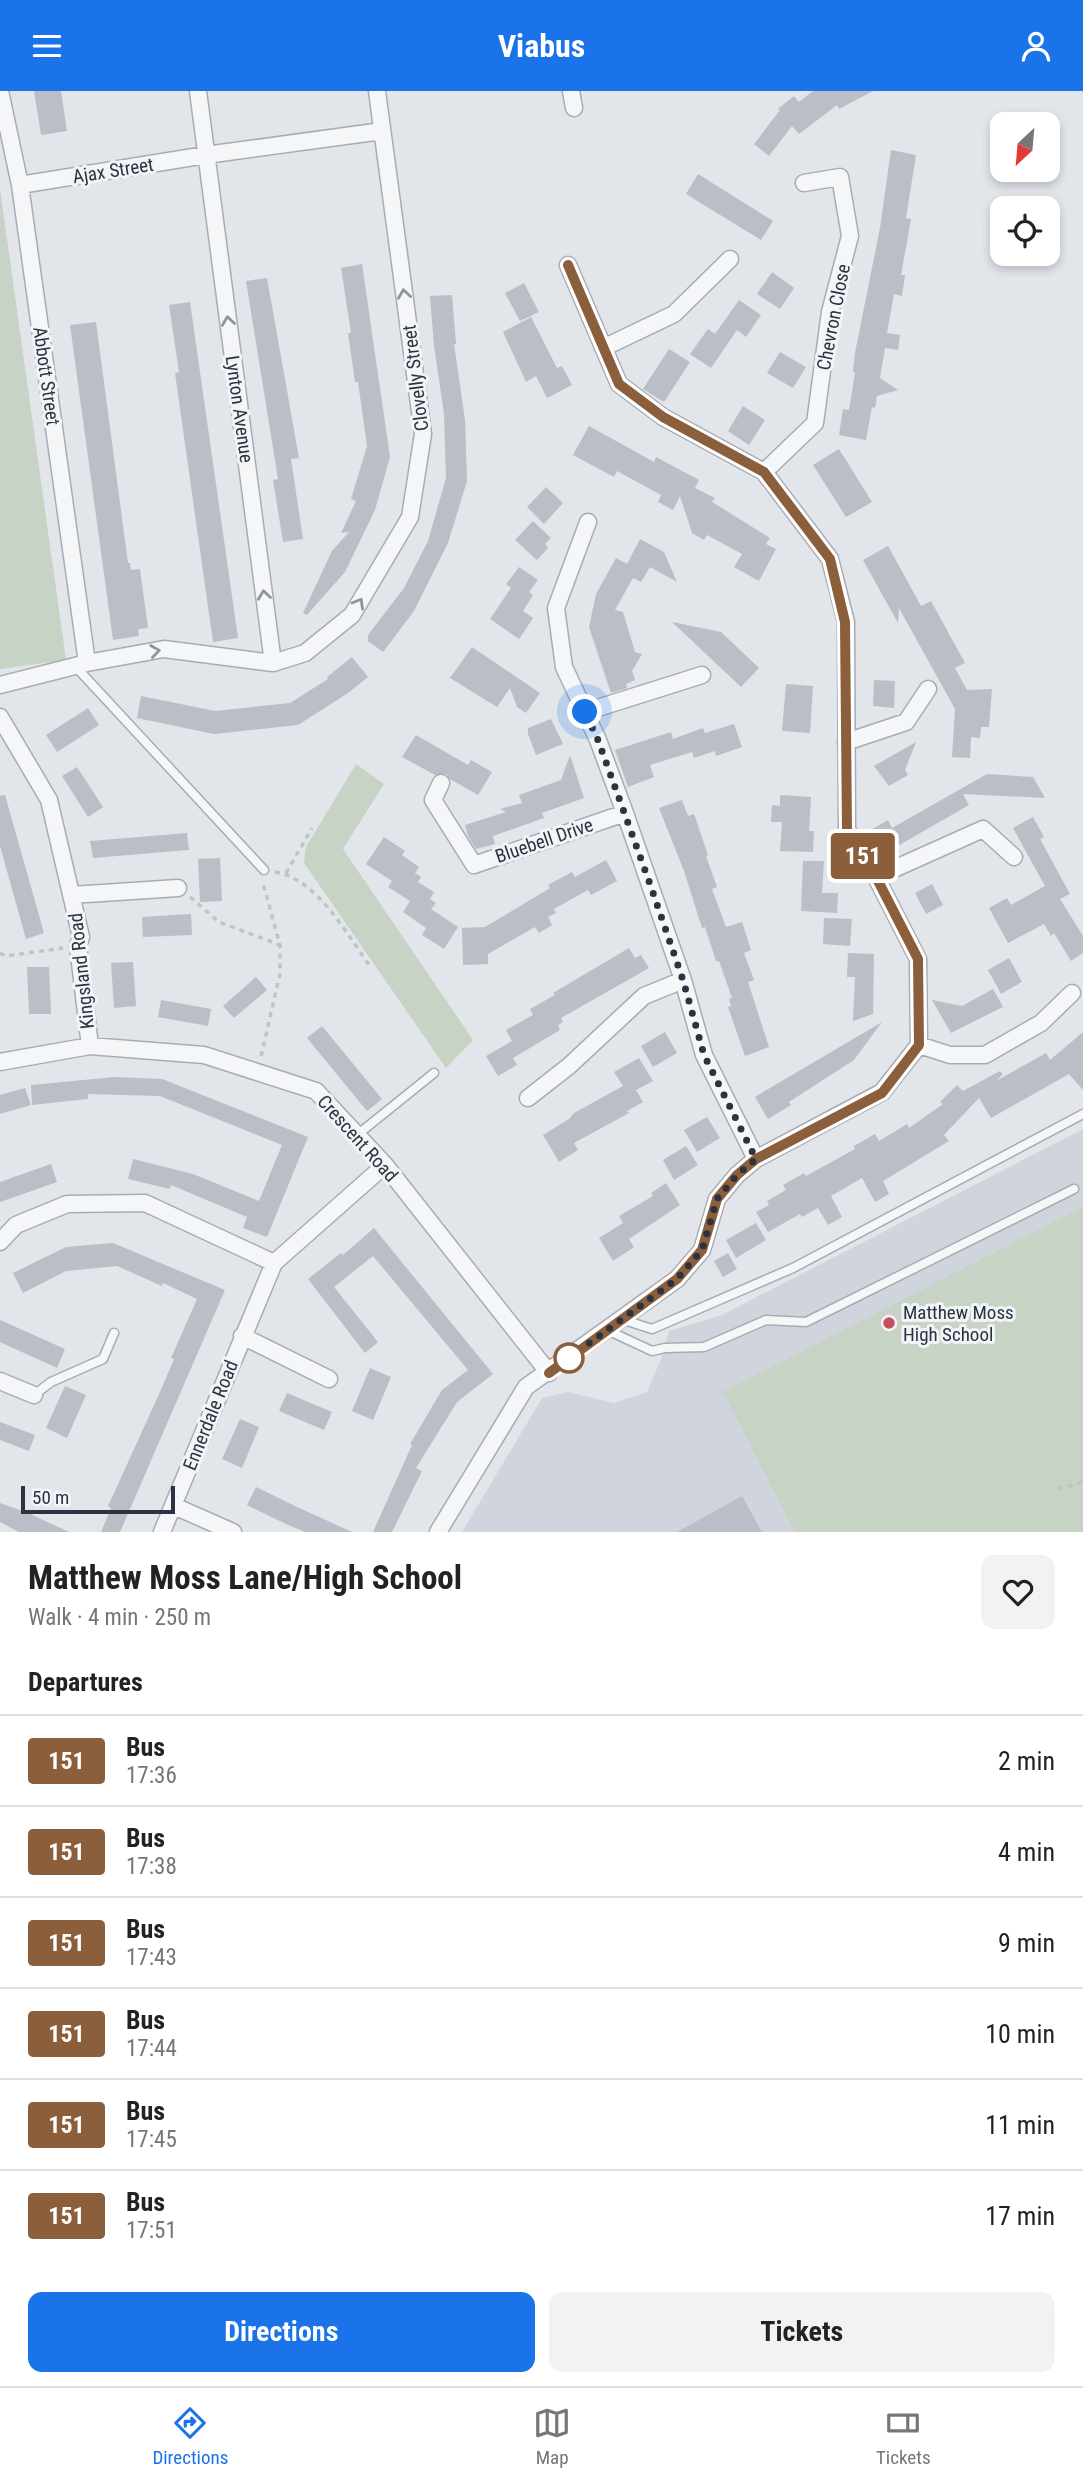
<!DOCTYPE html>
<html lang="en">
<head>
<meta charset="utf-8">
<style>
	body { margin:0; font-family:"Roboto Condensed",sans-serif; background:#f2f2f2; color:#222; height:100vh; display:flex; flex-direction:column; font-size:26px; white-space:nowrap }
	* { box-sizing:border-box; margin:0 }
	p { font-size:23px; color:#767676 }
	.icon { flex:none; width:38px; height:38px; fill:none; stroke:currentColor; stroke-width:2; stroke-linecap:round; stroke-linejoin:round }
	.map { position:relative; height:1441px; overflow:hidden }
	.side { display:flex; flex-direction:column; background:#fff; flex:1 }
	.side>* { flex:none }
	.badge { padding:0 14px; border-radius:5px; font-size:24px; line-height:46px }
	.needle { width:46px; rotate:206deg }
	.tools { position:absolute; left:990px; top:21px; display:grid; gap:14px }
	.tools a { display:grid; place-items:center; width:70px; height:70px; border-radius:14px; background:#fff; box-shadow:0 4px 10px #0003; font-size:35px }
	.scale { position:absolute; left:21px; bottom:18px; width:154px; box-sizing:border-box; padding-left:7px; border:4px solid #2b3341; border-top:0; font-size:19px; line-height:24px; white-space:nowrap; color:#2b3341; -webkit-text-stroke:5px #f2f4f7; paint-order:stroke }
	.you { position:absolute; width:35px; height:35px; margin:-18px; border:5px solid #fff; border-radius:50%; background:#1a73e8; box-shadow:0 0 0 10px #1a73e833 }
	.map>.badge { position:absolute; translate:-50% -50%; box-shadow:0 0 0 4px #fff }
	h2 { padding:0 28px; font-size:26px; line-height:63px }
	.round { display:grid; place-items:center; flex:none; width:74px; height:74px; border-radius:14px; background:#f2f2f2 }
	.headline { display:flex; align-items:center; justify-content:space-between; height:119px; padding:0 28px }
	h1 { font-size:33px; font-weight:700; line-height:52px }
	.action { display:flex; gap:14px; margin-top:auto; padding:14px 28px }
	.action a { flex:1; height:80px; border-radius:14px; background:#1a73e8; color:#fff; font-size:28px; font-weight:700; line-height:80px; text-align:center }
	.action a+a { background:#f2f2f2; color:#222 }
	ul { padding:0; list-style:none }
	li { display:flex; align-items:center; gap:21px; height:91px; padding:0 28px; border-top:2px solid #e0e0e0 }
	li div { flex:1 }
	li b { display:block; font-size:26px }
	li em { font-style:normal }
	li .badge { min-width:77px; font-weight:700; text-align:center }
	header { display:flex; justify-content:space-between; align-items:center; height:91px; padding:0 28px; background:#1a73e8; color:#fff; font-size:32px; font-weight:700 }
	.dock { display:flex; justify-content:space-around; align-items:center; height:98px; border-top:2px solid #e0e0e0; background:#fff; font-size:19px; color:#767676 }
	.dock a { display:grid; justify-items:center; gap:4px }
	.dock .active { color:#1a73e8 }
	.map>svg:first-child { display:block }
	.built { fill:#d0d4dc }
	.green { fill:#c7d3c4 }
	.building { fill:#babec6 }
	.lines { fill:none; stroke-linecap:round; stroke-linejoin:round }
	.lane-casing { stroke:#a7acb4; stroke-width:11 }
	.street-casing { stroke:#a7acb4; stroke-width:19 }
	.path { stroke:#c0c3c8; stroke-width:3.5; stroke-dasharray:5 5; stroke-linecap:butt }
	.lane { stroke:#f5f6f8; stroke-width:8 }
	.street { stroke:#f5f6f8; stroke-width:16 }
	.oneway { stroke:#90949c }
	.line-casing { stroke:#fff; stroke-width:16 }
	.line { stroke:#8b5e3c; stroke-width:10 }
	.walk { stroke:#2b3341; stroke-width:7; stroke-dasharray:0 12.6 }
	.poi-dot { fill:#c74f5f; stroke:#f2f4f7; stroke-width:2.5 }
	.stop-dot { fill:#fff; stroke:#8b5e3c; stroke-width:3.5 }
	.labels { text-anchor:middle; stroke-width:6; stroke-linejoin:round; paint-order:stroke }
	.street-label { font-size:19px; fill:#2b3341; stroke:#f2f4f7 }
	.poi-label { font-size:19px; fill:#2b3341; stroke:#f2f4f7; text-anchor:start }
</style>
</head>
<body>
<header><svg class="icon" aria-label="menu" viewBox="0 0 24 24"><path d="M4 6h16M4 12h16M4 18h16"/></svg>Viabus<svg class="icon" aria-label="person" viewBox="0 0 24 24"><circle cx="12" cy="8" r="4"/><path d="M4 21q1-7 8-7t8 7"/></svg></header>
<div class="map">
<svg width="1083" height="1441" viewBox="0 0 1083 1441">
	<rect width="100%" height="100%" fill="#e2e5ea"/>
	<path class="built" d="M1083,1038V1441H462L542,1307L568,1301L614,1312L647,1301L662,1266L669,1240L722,1224Z"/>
	<path class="green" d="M0,98L66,569L0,578Z
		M356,673L384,693L343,758L473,949L446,977L304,772L306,756Z
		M1083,1116V1441H795L723,1301Z"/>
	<path class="building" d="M34,0H61L67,40L41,44Z
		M813,0H873L839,18L837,14L799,43L792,35L769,65L754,53L780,19L778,18L794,5L799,11Z
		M891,59L916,64L906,127L911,128L901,184H905L902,205L894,203L887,242L900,244L898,259L885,257L880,287L898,299L877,305L875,317L872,316L866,349L839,344L843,318L849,319L855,282L853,281L855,262L880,137Z
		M698,83L773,130L761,149L686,103Z
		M362,173L390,366L375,419L345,481L307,524L303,522L332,460L349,441L341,442L356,410L351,408L367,355L358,291H355L348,242H351L341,177Z
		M772,181L794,197L780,218L757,203Z
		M267,187L299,367L291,368L303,448L283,451L273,389L278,388L246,190Z
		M524,192L539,221L520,230L505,202Z
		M452,204L456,253H454L465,329L467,390L448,452L414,520L383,561L368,550V544L404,497L428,450L446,387L444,323L434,255L430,205Z
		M739,209L761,224L746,246L737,239L711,277L690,263L708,238L715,243Z
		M190,211L238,547L213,551L175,282L179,281L169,214Z
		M531,226L557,277L562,275L572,294L547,307L536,285L526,291L503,241Z
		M96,231L128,472H130L131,479L140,478L148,537L138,538L139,545L113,549L70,234Z
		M669,258L690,271L664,311L643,298Z
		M780,261L806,276L793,297L767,282Z
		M743,315L765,329L749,354L728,340Z
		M589,335L654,371L656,366L699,389L695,397L715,407L712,411L770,447L766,453L776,458L759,490L734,476L742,463L707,444L704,449L692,442L680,405L673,419L658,411L661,404L617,380L614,386L573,364Z
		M839,358L872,411L846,426L813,374Z
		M546,396L563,412L544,433L527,416Z
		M533,430L551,447L545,453L548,457L537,469L515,449Z
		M640,448L664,461L677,491L650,476L641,491L633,487L615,519L623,521L635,561L642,563L632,580L635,589L626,593L627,597L611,602L589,536L596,503L616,467L627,473Z
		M888,455L921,515L931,510L965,572L955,577L967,599L992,598L989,636H981L980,647L971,646L970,667L952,666L955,618L899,517L898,532L863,469Z
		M519,476L538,489L529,501L533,504L523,520L533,527L519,548L490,528L511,497L506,493Z
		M672,531L721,541L759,577L741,596Z
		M472,556L540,602L526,622L517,616L510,597L497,616L450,587Z
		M352,566L368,586L348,602L298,634L214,643L137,627L141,605L215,620L290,612L328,588L327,586Z
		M874,589L895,590L894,617L873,615Z
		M786,593L813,595L810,642L782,640Z
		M88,617L99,634L57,661L46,644Z
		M551,628L563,653L536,664L528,643V637Z
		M734,633L742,656L716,665L715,660L694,667L692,661L650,674L654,686L628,696L615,659L671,641L673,648L703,637L705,642Z
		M416,644L468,674L471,669L492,681L478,704L450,688L446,683L435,684L402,666Z
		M916,651L905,679L908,684L889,695L874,675Z
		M570,664L584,707L542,722L544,727L493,745L495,753L476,758L468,745L465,734L506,721L500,718L522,712L519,704L561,689Z
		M77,676L103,716L88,726L62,685Z
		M987,683L1033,686L1045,707L963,703L969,714L889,760L888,758L880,762L869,740L888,729L892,737Z
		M5,704L44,842L26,848L0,755V705Z
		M780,704L811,706L809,740H814L813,761L780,760L782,731H771L772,714L780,715Z
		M682,709L688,725L694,723L708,764L706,765L717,796L712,798L726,836L742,831L751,859L744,862L754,889L748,891L769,956L745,965L728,916L731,915L729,908L732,907L719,870H716L705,836L702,837L684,780L659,717Z
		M1033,726L1044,746L1040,748L1070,803L1060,808L1083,845V862L1071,870L1054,842L1051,845L1044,833L1008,852L989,817L1007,807L1011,814L1045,795L1013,737Z
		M187,742L189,759L93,767L90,750Z
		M384,746L405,760L402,764L419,776L415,782L421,786L418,791L434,801L430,808L436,812L431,818L458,836L444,858L422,844L426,837L403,821L410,810L388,796L392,790L366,773Z
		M220,767L222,810L200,811L198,768Z
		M606,769L617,790L591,804L588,799L554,818L556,822L548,826L552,834L539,842L535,836L488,863V873L463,874L462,837L485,836L550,797L548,794L572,781L575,786Z
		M803,770H824L822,802H838L837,822L801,820Z
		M932,793L943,814L926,823L915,802Z
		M191,823L192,844L143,846L142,826Z
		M824,827L852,828L850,855L823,853Z
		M629,857L635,867L641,864L649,877L561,927L563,931L558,934L560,939L513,967L517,974L498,985L486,965L512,950L506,939L533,924L530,918L555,904L553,902Z
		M848,862L874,863L873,923L853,930L855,886H847Z
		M1009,867L1022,891L1001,903L988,879Z
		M133,871L136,915L114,917L111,872Z
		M27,876H49L51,923H29Z
		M256,886L267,899L234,927L223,915Z
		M993,898L1003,916L951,942L932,909L962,915Z
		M161,909L211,918L208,935L158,926Z
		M882,931L854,969L789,1011L791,1014L768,1028L755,1006Z
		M322,935L382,1008L367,1020L307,947Z
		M665,941L677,962L653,976L641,955Z
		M1083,941V999L1069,983L991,1027L979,1007L944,1044L949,1050L883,1090L889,1103L875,1111L862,1087L831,1105L842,1126L828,1134L818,1117L802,1126L800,1123L768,1141L756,1121L769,1114L767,1110L786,1099L783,1094L804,1082L806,1085L855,1058L854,1055L875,1043L879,1050L907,1033L909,1037L943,1013L940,1011L957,994L963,1000L1000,980L1003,983L996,990L1046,962L1050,969Z
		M639,967L653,990L636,999L643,1011L627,1020L629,1022L574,1052L578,1059L559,1071L543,1044L569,1028L574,1022L623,995L614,981Z
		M115,986L162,988L308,1046L267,1146L243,1137L247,1126L171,1094L170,1098L128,1088L133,1068L193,1083L259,1110L282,1054L160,1005L88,1003V1008L32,1014L31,994Z
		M25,997L31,1014L0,1023V1004Z
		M707,1026L720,1047L697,1061L684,1039Z
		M686,1055L698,1074L674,1089L663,1069Z
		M51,1073L57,1091L0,1111V1091Z
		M666,1092L680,1114L629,1148L634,1156L613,1170L599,1147L623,1132L619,1125L653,1105L651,1102Z
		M756,1132L766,1149L736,1167L726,1149Z
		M374,1137L493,1283L457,1311L416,1377L422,1380L392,1441H373L412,1354L410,1353L442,1299L468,1279L373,1165L334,1196L378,1251L365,1262L308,1188L341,1162L343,1164Z
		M113,1152L225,1199L120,1441H101L111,1417L108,1415L160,1301L174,1268L171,1267L197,1208L163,1192L162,1195L117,1175L66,1180L23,1202L13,1182L66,1156Z
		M728,1162L737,1178L723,1186L714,1170Z
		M0,1229L65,1258L57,1277L0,1251Z
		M370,1277L391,1286L373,1329L352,1320Z
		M65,1295L86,1304L67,1347L46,1337Z
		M287,1302L332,1321L324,1339L279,1320Z
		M240,1328L259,1336L242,1377L222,1368Z
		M0,1331L35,1344L29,1360L0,1349Z
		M256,1396L295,1415L352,1441H305L286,1433L247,1414Z
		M742,1405L762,1441H677Z
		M0,1412L28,1422L69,1441H19L0,1431Z"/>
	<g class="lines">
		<g class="lane-casing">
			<path id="lane" d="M75,575L264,779
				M357,1044L434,982
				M621,1228L652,1238L793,1177L1083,1023
				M607,1239L652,1260L665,1257L704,1256L766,1229L806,1231L1074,1098
				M34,1304L51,1291L103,1268L114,1242"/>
		</g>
		<g class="street-casing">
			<path id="street" d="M0,0L20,94L87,572
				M198,0L273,572
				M571,0L574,17
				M20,94L206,64L382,40
				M603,257L674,223L730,168
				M764,381L815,332L830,221L850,145L840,86L804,92
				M588,431L556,517L564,576L598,649L625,722L683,889L704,964L756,1068
				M0,594L87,572L164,558L273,572L305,562L352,524L410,426L423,343L377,0
				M585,621L702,584
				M0,626L49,709L81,846L78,855L90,955
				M846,651L906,631L928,598
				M441,692L433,709L474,774L625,722
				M876,786L983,738L1014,766
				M71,804L178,797
				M919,954L950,964H985L1041,932L1072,902
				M0,971L90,955L204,964L316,1000L385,1074L549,1282
				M528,1007L569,975L644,905L683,889
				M0,1151L16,1134L67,1113L145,1112L274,1172
				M242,1245L329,1288
				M0,1290L34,1304
				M174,1415L233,1441
				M162,1441L274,1172L385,1074
				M438,1441L526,1296L677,1188L702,1159L717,1108L737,1084L756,1068L882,1001L919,954L918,868L876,786L847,739L846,531L830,468L764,381L663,326L619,293L568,174"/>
		</g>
		<path class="path" d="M275,781C317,787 347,844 370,875
			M286,782L312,737
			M190,806L219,831L280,854
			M0,862L6,865L63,857
			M261,965L280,883V854L263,792
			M1058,1398L1083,1391"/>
		<use href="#lane" class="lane"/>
		<use href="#street" class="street"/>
	</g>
	<defs><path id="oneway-chevron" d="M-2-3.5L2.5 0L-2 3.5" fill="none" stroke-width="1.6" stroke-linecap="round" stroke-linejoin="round" transform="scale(1.75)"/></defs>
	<g class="oneway">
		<use href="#oneway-chevron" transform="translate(404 203) rotate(-98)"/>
		<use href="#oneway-chevron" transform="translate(228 230) rotate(-98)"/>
		<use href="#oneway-chevron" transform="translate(264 504) rotate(-98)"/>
		<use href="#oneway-chevron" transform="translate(359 512) rotate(-60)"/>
		<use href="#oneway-chevron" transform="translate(155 560) rotate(-8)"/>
	</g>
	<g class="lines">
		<g class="line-casing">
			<path id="line" d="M549,1282L677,1188L702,1159L717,1108L737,1084L756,1068L882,1002L919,954L918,868L876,786L847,739L845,531L830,468L764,381L663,326L619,293L568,174"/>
		</g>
		<use href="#line" class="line"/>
		<path class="walk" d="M569,1267L677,1188L702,1159L717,1108L737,1084L756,1068L704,964L683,889L650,793L598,649L585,621"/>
	</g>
	<circle class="poi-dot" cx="889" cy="1232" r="7"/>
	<circle class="stop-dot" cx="569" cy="1267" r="14"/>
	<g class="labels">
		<g class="street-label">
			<text transform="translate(113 79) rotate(-9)" y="7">Ajax Street</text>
			<text transform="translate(833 226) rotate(-79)" y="7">Chevron Close</text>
			<text transform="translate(47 285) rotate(82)" y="7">Abbott Street</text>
			<text transform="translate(415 287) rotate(-97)" y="7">Clovelly Street</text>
			<text transform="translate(240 318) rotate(82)" y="7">Lynton Avenue</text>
			<text transform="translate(544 749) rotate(-19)" y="7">Bluebell Drive</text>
			<text transform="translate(81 880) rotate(-96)" y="7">Kingsland Road</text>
			<text transform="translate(358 1047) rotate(48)" y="7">Crescent Road</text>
			<text transform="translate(210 1324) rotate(-68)" y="7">Ennerdale Road</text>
		</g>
		<g class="poi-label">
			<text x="903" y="1228">Matthew Moss<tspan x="903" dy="22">High School</tspan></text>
		</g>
	</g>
</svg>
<div class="tools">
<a><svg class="needle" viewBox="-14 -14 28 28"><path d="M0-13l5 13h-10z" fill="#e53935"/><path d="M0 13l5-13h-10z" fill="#767676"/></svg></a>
<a><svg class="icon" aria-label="locate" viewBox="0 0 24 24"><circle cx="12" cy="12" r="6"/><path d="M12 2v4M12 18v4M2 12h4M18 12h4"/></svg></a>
</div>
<div class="scale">50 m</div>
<div class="you" style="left:585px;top:621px"></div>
<b class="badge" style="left:863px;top:765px;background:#8b5e3c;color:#fff">151</b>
</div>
<section class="side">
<div class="headline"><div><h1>Matthew Moss Lane/High School</h1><p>Walk · 4 min · 250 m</p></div><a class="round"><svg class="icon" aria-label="heart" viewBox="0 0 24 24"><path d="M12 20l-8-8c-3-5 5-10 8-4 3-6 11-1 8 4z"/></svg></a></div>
<h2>Departures</h2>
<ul>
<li><span class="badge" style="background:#8b5e3c;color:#fff">151</span><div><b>Bus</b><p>17:36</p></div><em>2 min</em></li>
<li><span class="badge" style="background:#8b5e3c;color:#fff">151</span><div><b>Bus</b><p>17:38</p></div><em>4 min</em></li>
<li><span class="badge" style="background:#8b5e3c;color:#fff">151</span><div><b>Bus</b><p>17:43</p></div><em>9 min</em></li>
<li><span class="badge" style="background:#8b5e3c;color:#fff">151</span><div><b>Bus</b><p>17:44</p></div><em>10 min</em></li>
<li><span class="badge" style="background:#8b5e3c;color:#fff">151</span><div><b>Bus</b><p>17:45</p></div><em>11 min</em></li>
<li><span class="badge" style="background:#8b5e3c;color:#fff">151</span><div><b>Bus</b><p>17:51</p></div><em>17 min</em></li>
</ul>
<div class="action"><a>Directions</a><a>Tickets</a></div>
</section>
<nav class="dock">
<a class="active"><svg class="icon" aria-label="directions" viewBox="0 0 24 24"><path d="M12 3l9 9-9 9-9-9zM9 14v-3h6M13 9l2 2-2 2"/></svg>Directions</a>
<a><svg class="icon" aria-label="map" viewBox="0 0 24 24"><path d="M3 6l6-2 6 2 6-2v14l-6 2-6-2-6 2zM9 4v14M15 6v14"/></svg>Map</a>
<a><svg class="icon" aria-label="tickets" viewBox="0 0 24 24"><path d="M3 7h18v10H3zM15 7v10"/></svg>Tickets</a>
</nav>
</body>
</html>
